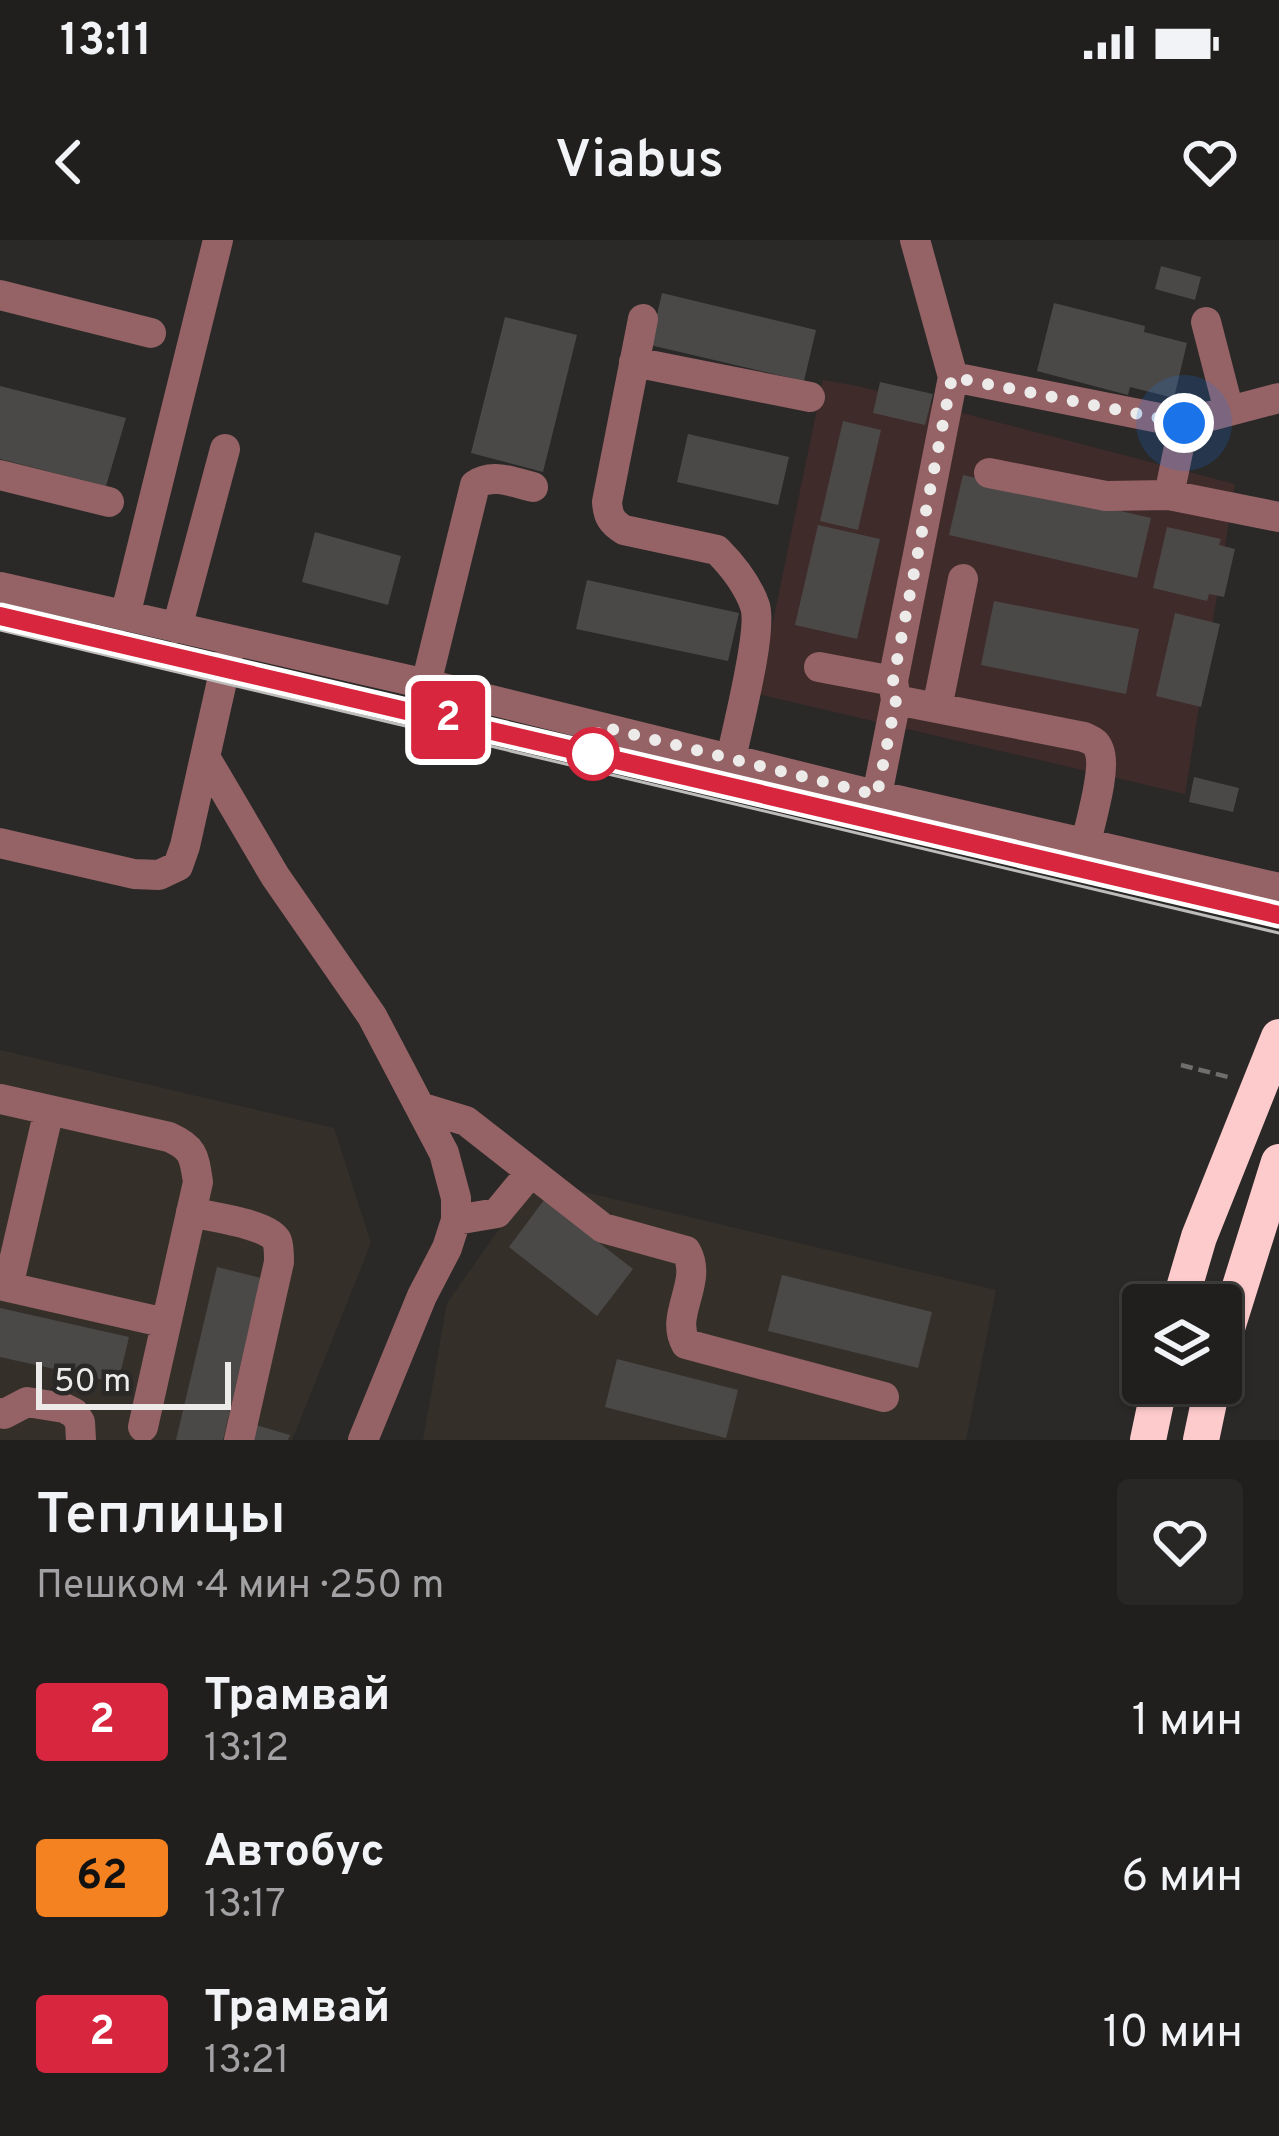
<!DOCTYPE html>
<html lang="ru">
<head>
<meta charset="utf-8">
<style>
	body { margin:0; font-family:Overpass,sans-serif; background:#282726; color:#f1f3f6; height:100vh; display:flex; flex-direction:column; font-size:45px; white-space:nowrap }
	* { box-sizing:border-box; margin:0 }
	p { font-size:39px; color:#a2a2a4 }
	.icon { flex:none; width:66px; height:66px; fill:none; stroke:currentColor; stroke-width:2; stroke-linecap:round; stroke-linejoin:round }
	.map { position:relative; height:1200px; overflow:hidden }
	.sheet { display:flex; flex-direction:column; background:#201f1d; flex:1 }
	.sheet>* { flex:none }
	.badge { padding:0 24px; border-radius:9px; font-size:42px; line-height:78px }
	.buttons { position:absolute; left:1122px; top:1044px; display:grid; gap:24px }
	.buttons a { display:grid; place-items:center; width:120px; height:120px; border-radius:12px; background:#201f1d; box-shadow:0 3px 9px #0004,0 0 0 3px #3d3d3b; font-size:60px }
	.scale { position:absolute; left:36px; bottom:30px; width:195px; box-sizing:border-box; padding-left:12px; border:6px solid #ecebea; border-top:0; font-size:33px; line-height:42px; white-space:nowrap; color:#ecebea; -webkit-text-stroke:9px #2a2927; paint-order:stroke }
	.you { position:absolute; width:60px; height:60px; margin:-30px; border:9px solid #fff; border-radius:50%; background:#1a73e8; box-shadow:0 0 0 18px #1a73e833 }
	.map>.badge { position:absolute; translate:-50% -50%; box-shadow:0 0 0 6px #fff }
	.round { display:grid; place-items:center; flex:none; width:126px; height:126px; border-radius:12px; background:#282726 }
	.headline { display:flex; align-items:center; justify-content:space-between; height:204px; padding:0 36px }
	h1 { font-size:57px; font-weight:600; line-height:90px }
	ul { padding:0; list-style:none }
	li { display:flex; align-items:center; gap:36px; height:156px; padding:0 36px }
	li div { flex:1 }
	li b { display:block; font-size:45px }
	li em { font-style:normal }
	li .badge { min-width:132px; font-weight:700; text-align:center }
	.status { display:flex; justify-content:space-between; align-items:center; height:84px; padding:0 60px; background:#201f1d; direction:ltr }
	.status svg { height:33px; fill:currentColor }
	header { display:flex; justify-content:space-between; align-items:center; height:156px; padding:0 36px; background:#201f1d; font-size:54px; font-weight:600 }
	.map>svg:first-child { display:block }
	.commercial { fill:#3f2b2a }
	.built { fill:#343029 }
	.building { fill:#4b4947 }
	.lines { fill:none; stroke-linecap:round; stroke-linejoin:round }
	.path { stroke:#6f6e6d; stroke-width:4.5; stroke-dasharray:12 6; stroke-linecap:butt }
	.minor { stroke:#956366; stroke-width:30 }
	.highway { stroke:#fecbcd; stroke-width:36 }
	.tram { stroke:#bdbcbb; stroke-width:3 }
	.line-casing { stroke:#fff; stroke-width:27 }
	.line { stroke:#d7263d; stroke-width:18 }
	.walk { stroke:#ecebea; stroke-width:12; stroke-dasharray:0 21.6 }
	.stop-dot { fill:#fff; stroke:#d7263d; stroke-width:6 }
</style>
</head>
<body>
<div class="status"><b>13:11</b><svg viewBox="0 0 49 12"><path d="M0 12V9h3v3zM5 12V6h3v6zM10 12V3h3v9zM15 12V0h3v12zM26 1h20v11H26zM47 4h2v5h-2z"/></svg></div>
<header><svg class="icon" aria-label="back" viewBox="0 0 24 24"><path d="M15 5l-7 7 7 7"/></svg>Viabus<svg class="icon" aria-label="heart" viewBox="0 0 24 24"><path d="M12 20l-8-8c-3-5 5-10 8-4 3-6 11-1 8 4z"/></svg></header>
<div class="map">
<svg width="1279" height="1200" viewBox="0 0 1279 1200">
	<rect width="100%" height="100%" fill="#2a2927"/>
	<path class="commercial" d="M823,140L858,146L1235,244L1185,554L758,454Z"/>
	<path class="built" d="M0,810L334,888L371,1003L292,1200H0Z
		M534,940L996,1050L966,1200H423L447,1063Z"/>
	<path class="building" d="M1161,26L1201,37L1195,60L1155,49Z
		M662,53L816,90L804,141L650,105Z
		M1054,63L1145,86L1144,92L1187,103L1174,158L1130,147L1128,155L1037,131Z
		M505,77L577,95L543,232L471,213Z
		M880,142L933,154L925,185L873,173Z
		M0,146L126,178L106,246L0,219Z
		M843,181L881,190L858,290L820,281Z
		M688,194L789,217L778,265L677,242Z
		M963,235L1151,278L1137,338L949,295Z
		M818,285L880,299L857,399L795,385Z
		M1167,287L1221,299L1219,305L1235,309L1224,357L1209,354L1207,361L1153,348Z
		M315,292L401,316L388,365L302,342Z
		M587,340L739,373L728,421L576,389Z
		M994,361L1139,389L1126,454L981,425Z
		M1175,373L1220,384L1201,467L1156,456Z
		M1194,537L1239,548L1233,572L1189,562Z
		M544,960L633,1029L597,1076L509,1007Z
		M217,1027L261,1038L223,1200H176Z
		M782,1035L932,1072L918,1128L768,1091Z
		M0,1068L129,1097L118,1143L0,1117Z
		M617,1119L738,1150L726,1198L605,1167Z
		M256,1185L290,1195L288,1200H252Z"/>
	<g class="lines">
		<path class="path" d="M1181,825L1228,837"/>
		<path class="minor" d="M915,0L953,137
			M0,55L151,93
			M643,79L607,262C608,276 611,282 624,290L717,310C732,325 748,346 755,366C763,391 737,488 731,519
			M1206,82L1229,171
			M634,122L810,157
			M1184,183L1169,255L1279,277
			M989,233L1106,256L1169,255
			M0,235L109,262
			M0,347L426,444L867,553L1279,648
			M125,376L218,0
			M177,388L225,209
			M231,401L205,517L275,636L372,776L444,913L456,958V980L447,1008L422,1056L363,1200
			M819,427L893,441
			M426,444L475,245C492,233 513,242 533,247
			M896,460L1084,497C1092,501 1096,501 1099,510C1107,529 1090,582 1086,603
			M937,468L963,339
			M877,555L896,460L893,441L953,137L1184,183L1279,158
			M0,603L134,634L159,635L178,626L185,606L205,517
			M0,859L169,897C194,908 194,916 198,942L143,1187
			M420,867L466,881L603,988L686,1011C704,1042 669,1074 686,1104L884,1157
			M191,972C210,977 270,984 277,1001C279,1006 279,1016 279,1022L239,1200
			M456,980L497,973L531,932
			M0,1045L166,1083
			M8,1047L49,870
			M0,1173L4,1174L27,1162L64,1168L74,1173L80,1182L81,1200"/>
		<path class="highway" d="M1179,1065L1199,997L1279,797
			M1221,1107L1279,922
			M1148,1200L1160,1143
			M1201,1200L1213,1143"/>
		<path class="tram" d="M0,390L1279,693"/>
	</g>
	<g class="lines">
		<g class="line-casing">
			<path id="line" d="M0,376L1279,675"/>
		</g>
		<use href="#line" class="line"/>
		<path class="walk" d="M593,514L599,486L877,555L896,460L893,441L952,137L1184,183"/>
	</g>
	<circle class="stop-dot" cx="593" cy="514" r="24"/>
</svg>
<div class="buttons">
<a><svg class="icon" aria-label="layers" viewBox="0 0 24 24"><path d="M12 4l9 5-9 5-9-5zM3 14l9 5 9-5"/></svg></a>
</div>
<div class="scale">50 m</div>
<div class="you" style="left:1184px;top:183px"></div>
<b class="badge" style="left:448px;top:480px;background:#d7263d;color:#fff">2</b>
</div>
<section class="sheet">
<div class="headline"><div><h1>Теплицы</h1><p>Пешком · 4 мин · 250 m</p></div><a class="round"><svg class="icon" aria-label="heart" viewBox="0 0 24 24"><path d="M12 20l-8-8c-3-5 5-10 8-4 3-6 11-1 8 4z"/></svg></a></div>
<ul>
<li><span class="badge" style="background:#d7263d;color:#fff">2</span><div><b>Трамвай</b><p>13:12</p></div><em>1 мин</em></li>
<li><span class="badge" style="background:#f58220;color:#111">62</span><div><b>Автобус</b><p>13:17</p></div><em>6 мин</em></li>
<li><span class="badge" style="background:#d7263d;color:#fff">2</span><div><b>Трамвай</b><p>13:21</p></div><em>10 мин</em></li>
</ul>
</section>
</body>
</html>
